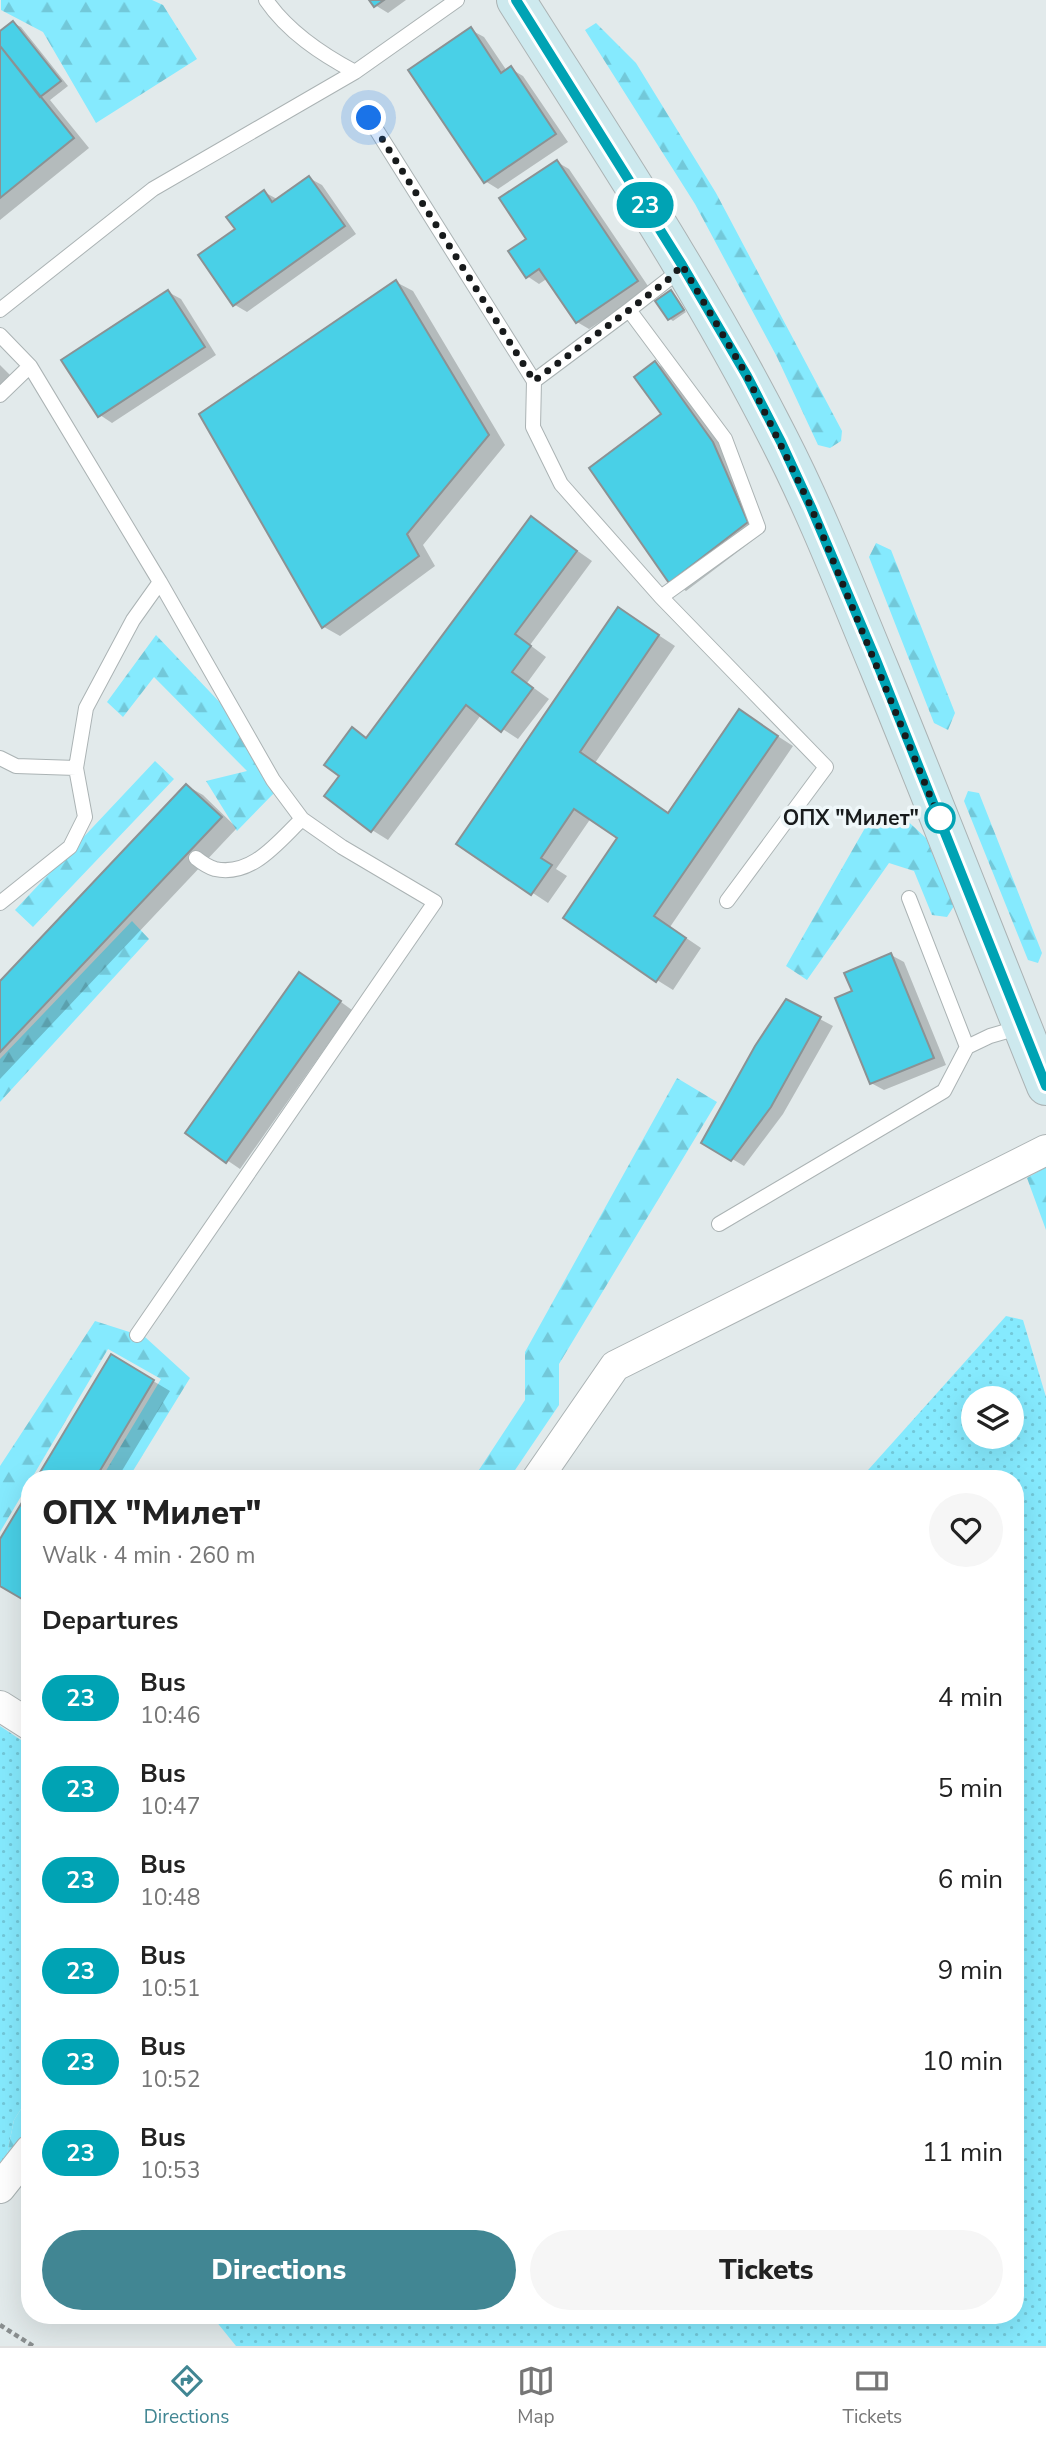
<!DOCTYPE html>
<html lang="en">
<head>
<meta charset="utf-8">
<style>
	body { margin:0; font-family:"Nunito Sans",sans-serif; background:#f6f6f6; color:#222; height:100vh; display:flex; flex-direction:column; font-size:26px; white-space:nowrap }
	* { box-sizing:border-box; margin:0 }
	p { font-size:23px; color:#767676 }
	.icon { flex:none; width:38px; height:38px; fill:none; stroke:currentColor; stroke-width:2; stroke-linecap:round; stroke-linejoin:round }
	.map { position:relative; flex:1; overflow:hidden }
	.side { position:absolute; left:21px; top:1470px; width:1003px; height:854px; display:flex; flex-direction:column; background:#fff; border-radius:28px; box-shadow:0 7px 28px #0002 }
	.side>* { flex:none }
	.badge { padding:0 14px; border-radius:23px; font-size:24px; line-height:46px }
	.buttons { position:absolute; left:961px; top:1386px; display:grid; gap:14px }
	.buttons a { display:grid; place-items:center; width:63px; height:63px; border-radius:50%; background:#fff; box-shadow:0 7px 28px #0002; font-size:35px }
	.you { position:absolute; width:35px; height:35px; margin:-18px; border:5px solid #fff; border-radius:50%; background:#1a73e8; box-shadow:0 0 0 10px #1a73e833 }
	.map>.badge { position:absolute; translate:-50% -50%; box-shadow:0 0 0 4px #fff }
	h2 { padding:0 21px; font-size:26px; line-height:63px }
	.round { display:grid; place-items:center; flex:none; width:74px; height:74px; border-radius:37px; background:#f6f6f6 }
	.headline { display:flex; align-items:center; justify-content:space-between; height:119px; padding:0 21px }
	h1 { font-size:33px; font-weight:800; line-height:52px }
	.action { display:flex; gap:14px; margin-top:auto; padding:14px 21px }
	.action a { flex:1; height:80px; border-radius:42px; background:#418693; color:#fff; font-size:28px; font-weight:800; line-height:80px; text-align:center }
	.action a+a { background:#f6f6f6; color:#222 }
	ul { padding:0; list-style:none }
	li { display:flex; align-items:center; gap:21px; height:91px; padding:0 21px }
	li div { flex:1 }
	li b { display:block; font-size:26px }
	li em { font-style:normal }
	li .badge { min-width:77px; font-weight:700; text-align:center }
	.tabs { display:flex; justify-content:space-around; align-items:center; height:98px; border-top:2px solid #e0e0e0; background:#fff; font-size:19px; color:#767676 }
	.tabs a { display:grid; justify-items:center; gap:4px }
	.tabs .selected { color:#418693 }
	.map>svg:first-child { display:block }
	.grass { fill:url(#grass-dots); fill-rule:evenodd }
	.forest { fill:url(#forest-firs) }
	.shadow { fill:#0003 }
	.building { fill:#49d0e7; stroke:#8b9294; stroke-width:2 }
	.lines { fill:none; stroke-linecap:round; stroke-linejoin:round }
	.lane-casing { stroke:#abb3b4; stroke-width:16 }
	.street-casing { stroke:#abb3b4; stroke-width:32 }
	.secondary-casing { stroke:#abb3b4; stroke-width:40 }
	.path { stroke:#898e8f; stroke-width:4.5; stroke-dasharray:5 3.5; stroke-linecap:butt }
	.lane { stroke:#fff; stroke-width:14 }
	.street { stroke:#fff; stroke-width:30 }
	.secondary { stroke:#cde9ee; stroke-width:38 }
	.line-casing { stroke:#fff; stroke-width:16 }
	.line { stroke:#00a3b4; stroke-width:10 }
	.walk { stroke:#181b1c; stroke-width:7; stroke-dasharray:0 12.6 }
	.stop-dot { fill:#fff; stroke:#00a3b4; stroke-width:3.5 }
	.labels { text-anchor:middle; stroke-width:7; stroke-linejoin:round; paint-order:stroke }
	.stop-label { font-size:21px; font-weight:bold; fill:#181b1c; stroke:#eff7f9; text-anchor:end }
</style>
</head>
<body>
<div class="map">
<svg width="1046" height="2346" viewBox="0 0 1046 2346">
	<defs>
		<pattern id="grass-dots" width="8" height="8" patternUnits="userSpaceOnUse" patternTransform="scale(1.75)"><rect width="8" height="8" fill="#85eafe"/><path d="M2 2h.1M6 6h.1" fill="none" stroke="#72c8d9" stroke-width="1.8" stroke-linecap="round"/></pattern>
		<pattern id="forest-firs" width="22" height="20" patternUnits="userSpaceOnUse" patternTransform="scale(1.75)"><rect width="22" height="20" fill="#85eafe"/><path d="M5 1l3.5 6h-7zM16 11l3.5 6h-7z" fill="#72c8d9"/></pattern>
	</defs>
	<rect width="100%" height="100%" fill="#e2eaeb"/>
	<path class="grass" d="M1006,1316L1023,1320L1046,1397V2346H236L211,2315H1015V1479H860ZM973,1398H1012V1437H973Z
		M0,1726L30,1746V2095L14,2120L7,2154L0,2163Z"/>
	<path class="forest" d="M1,0H152L163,5L197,59L96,123L43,32L1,10Z
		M596,23L636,63L716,193L842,431L841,441L830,448L818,445L777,357L695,204L585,30Z
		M876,543L891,550L955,713L948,730L934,723L869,557Z
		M156,635L228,711L275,792L237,831L206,781L247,771L154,677L123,717L107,702Z
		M155,761L174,779L33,927L15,910Z
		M968,791L979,793L1042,953L1038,963L1028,960L964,801Z
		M873,814L901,815L926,838L954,906L947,917L932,915L914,871L889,863L807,980L786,966Z
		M132,921L149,939L0,1102V1059Z
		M677,1078L717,1102L559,1364V1405L509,1479H473L525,1400V1352Z
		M1046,1167V1230L1027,1178Z
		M95,1321L145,1337L190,1378L128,1479H101L161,1379L108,1349L0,1532V1466Z
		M30,1597V1674L27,1673L21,1611Z
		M30,2095V2180H27L7,2154L14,2120Z"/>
	<path class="shadow" d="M372,0H406L388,13L375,5Z
		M13,23L21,27L68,86L50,100L89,148L0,220V33Z
		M471,30L484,37L507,71L511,69L523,76L568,142L498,189L485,181Z
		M557,162L569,169L650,289L589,329L577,322L548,278L539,284L527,276Z
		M309,178L322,185L356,234L247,312L235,305L238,229L264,192L277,199Z
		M396,282L413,291L505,445L423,545L435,566L340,636L324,627L202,414Z
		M168,292L181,299L216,355L112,423L100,415Z
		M671,293L686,312L673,321L670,319Z
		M655,363L671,372L730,453L764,532L686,591L670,581L663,414Z
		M0,365L12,377L0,389Z
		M532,519L592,561L530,645L546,657L527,683L549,699L518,739L481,715L388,840L372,830L341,776L352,729L368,738Z
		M619,609L675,646L595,763L669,814L739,711L793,746L670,927L701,948L673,990L657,980L620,838L591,818L556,869L567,876L548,903L459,844Z
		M187,786L203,795L237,828L0,1079V984Z
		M891,955L904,962L946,1065L884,1090L871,1083L854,991Z
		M312,981L352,1010L240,1169L187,1133Z
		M786,1001L833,1026L783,1114L744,1166L704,1142Z
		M111,1356L170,1391L117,1479H38Z
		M30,1492V1602L0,1584V1542Z"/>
	<path class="building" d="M369,0H384L374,7Z
		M13,21L61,81L40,97L0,46V31Z
		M471,27L501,73L511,66L556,134L484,183L408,70Z
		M0,46L74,138L0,198Z
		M557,160L638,281L576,323L539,269L526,278L508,251L526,239L499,198Z
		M309,176L345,226L233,306L198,255L235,229L226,217L264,190L272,202Z
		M396,280L489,435L407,534L419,556L322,628L199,414Z
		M168,290L205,347L98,417L61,360Z
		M671,290L684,310L668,320L655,301Z
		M655,361L713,442L748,522L669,583L589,468L661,414L634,377Z
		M531,516L577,551L515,634L531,646L512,672L533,688L501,732L466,705L371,832L324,796L339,776L324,765L352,727L366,738Z
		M618,607L659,635L580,752L668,813L739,709L778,736L654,916L686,938L656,982L563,918L617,838L574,809L541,858L552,865L531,895L456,844Z
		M186,784L222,817L0,1052V981Z
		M891,953L934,1058L870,1084L835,998L852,991L844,973Z
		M299,972L341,1001L226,1163L185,1133Z
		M786,999L821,1017L771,1107L731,1161L701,1143L755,1046Z
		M111,1354L154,1380L95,1479H36Z
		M30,1489V1587L22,1599L0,1586V1539Z"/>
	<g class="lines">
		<g class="lane-casing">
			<path id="lane" d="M266,0C288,32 321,54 355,72L457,0
				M369,118L534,381L629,310L670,278L680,267
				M0,310L153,189L355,72
				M629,310L725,439L758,527L661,597
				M0,335L30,366L160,582L273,780L302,819L342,847L435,902L137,1335
				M534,381L533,427L561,484L661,597L826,767L727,901
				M0,395L30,366
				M0,758L16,766L76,768
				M196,858C201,862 208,867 215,869C252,877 278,842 302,819
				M909,898L967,1047
				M0,903L70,847L85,817L76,768L86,708L133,620L160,582
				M719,1224L944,1091L967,1047L990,1036L1021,1027"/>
		</g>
		<g class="street-casing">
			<path id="street" d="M537,1479L615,1366L1046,1150
				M0,1706L30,1725
				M0,2188L30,2150"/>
		</g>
		<g class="secondary-casing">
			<path id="secondary" d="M516,0C607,144 702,287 779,439C817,513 847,591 879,668C936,807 990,947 1046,1086"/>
		</g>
		<path class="path" d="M0,2325L33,2346"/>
		<use href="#lane" class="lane"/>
		<use href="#street" class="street"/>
		<use href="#secondary" class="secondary"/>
	</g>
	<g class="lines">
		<g class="line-casing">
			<path id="line" d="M516,0L682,265L747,376L781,442L811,507L876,660L1046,1086"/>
		</g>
		<use href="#line" class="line"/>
		<path class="walk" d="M369,118L534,381L629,310L670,278L682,265L747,376L811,507L940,820V818"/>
	</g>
	<circle class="stop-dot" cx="940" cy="818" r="14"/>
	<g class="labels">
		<g class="stop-label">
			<text x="919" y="825">ОПХ "Милет"</text>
		</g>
	</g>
</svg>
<div class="buttons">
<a><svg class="icon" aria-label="layers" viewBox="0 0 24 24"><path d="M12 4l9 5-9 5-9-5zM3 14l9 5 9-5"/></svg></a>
</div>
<div class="you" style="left:369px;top:118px"></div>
<b class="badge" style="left:645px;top:205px;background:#00a3b4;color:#fff">23</b>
<section class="side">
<div class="headline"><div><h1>ОПХ &quot;Милет&quot;</h1><p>Walk · 4 min · 260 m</p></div><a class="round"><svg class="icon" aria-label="heart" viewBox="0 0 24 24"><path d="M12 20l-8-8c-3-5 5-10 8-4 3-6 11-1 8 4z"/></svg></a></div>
<h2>Departures</h2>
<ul>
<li><span class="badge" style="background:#00a3b4;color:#fff">23</span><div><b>Bus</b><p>10:46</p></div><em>4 min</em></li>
<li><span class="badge" style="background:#00a3b4;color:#fff">23</span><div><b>Bus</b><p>10:47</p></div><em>5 min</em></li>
<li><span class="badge" style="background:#00a3b4;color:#fff">23</span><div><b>Bus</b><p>10:48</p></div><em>6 min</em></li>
<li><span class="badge" style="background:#00a3b4;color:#fff">23</span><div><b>Bus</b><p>10:51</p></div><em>9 min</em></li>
<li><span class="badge" style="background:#00a3b4;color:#fff">23</span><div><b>Bus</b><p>10:52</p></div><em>10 min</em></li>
<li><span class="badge" style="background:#00a3b4;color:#fff">23</span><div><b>Bus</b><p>10:53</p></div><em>11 min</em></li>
</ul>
<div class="action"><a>Directions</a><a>Tickets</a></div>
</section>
</div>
<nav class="tabs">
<a class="selected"><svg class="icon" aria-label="directions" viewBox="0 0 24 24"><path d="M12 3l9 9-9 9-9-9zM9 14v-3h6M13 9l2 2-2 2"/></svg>Directions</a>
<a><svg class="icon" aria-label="map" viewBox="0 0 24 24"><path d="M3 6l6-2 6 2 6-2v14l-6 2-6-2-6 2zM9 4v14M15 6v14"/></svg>Map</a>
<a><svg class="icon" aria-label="tickets" viewBox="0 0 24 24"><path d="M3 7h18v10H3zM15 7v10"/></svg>Tickets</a>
</nav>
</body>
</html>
